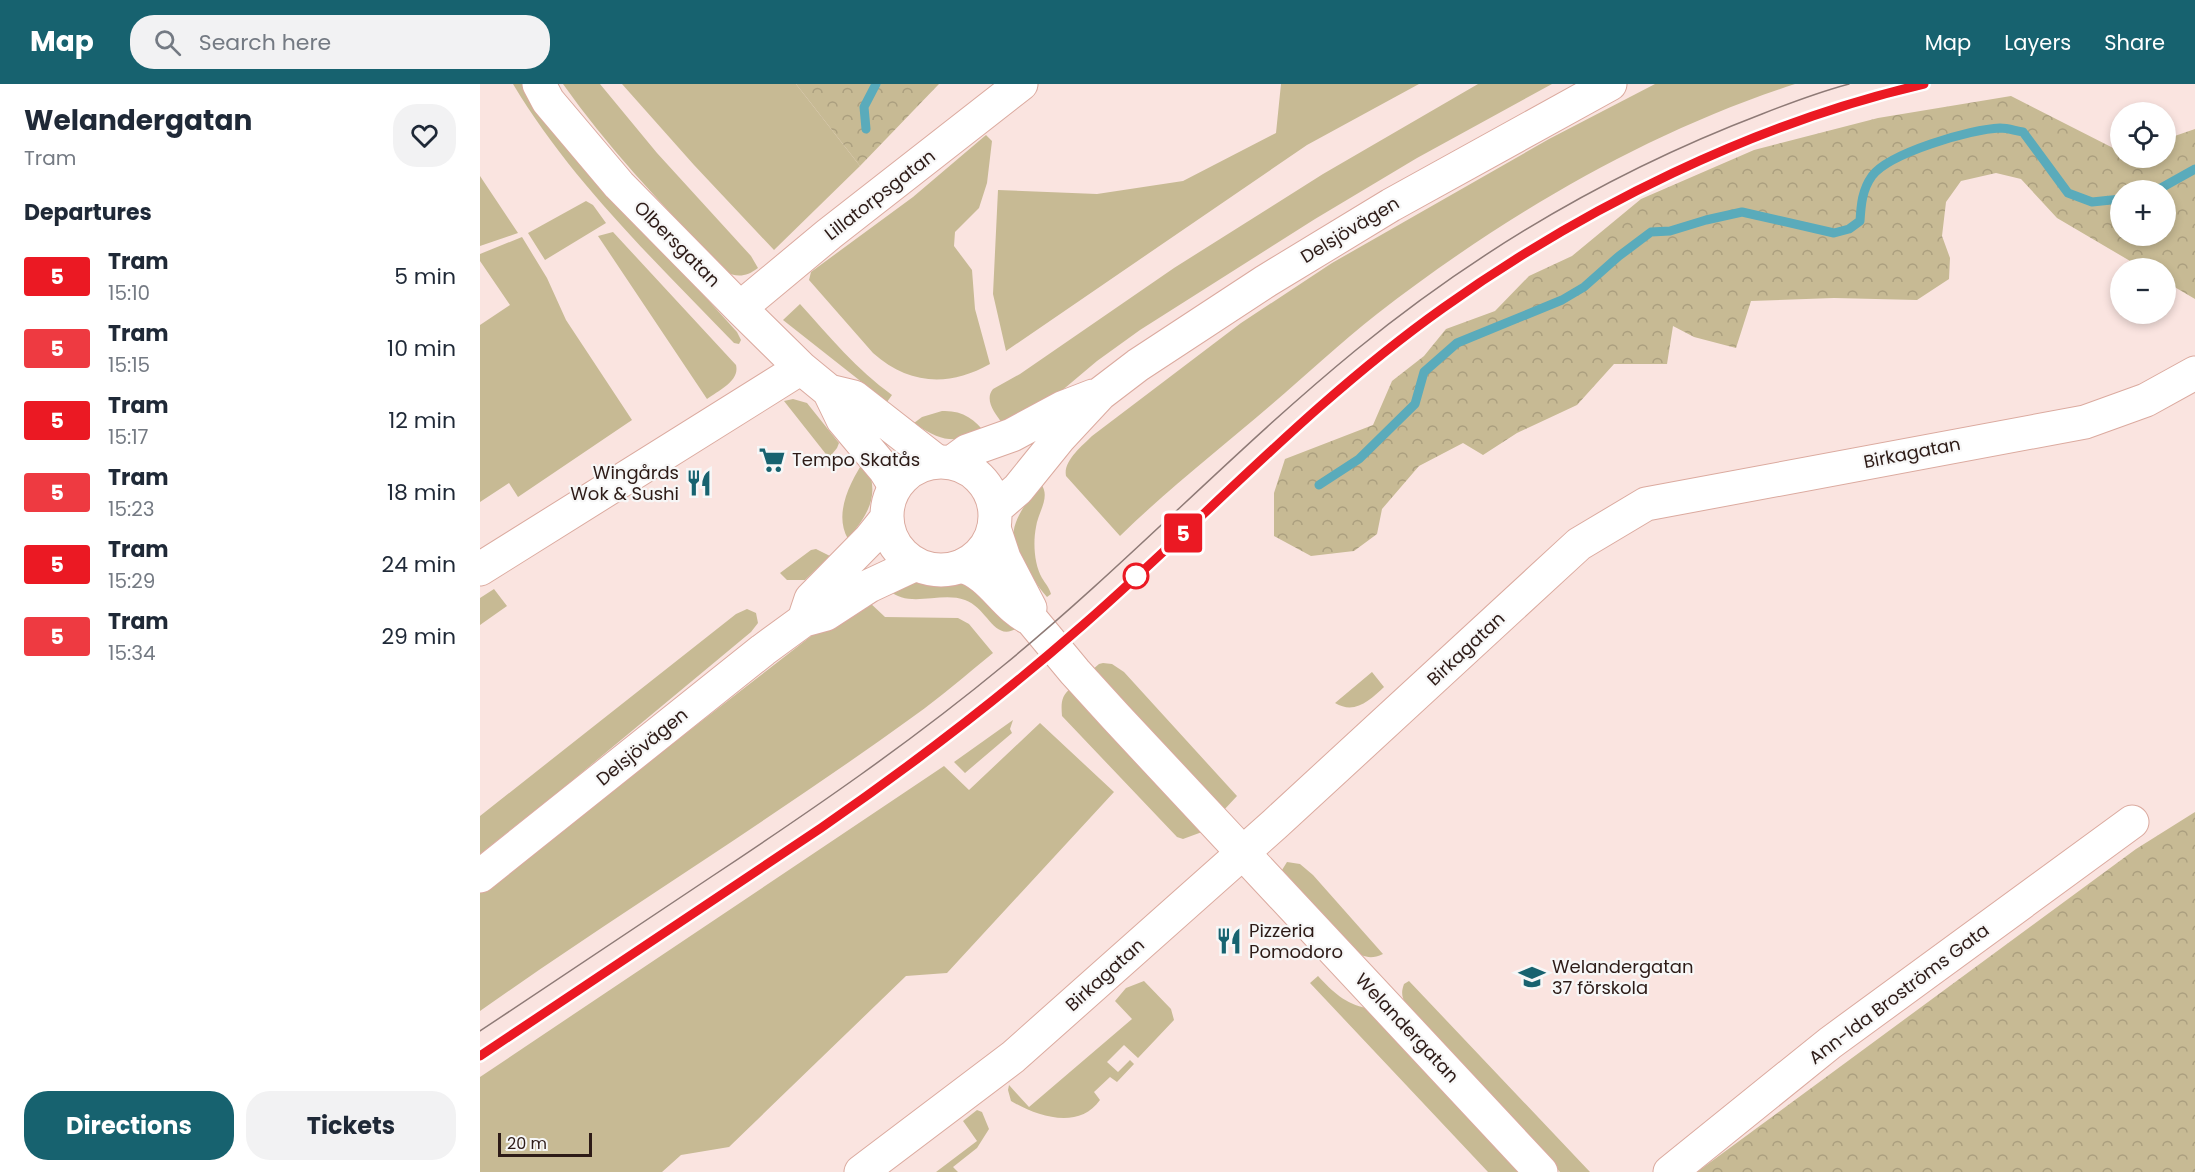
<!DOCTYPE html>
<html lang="en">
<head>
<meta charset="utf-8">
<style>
	body { margin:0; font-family:Poppins,sans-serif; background:#f2f2f3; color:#1f2937; height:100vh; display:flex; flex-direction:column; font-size:22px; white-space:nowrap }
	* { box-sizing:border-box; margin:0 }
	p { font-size:20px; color:#747a83 }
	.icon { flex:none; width:33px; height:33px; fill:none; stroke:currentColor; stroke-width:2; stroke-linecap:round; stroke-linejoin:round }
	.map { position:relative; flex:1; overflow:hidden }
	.drawer { display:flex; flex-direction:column; background:#fff; width:480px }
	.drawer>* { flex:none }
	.badge { padding:0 12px; border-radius:4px; font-size:21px; line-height:39px }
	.controls { position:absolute; left:1630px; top:18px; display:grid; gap:12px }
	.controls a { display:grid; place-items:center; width:66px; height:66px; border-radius:50%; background:#fff; box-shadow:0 3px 9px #0003; font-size:30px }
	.scale { position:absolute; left:18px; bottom:15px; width:94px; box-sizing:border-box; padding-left:6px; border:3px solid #2d1b17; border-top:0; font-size:16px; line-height:21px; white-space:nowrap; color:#2d1b17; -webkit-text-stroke:4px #f7f7f7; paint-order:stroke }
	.map>.badge { position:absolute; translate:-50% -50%; box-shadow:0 0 0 3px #fff }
	h2 { padding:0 24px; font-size:22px; line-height:54px }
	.round { display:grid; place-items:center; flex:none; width:63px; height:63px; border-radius:24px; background:#f2f2f3 }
	.summary { display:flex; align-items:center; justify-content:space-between; height:102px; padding:0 24px }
	h1 { font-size:28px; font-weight:700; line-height:45px }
	.button { display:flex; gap:12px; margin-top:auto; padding:12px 24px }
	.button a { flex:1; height:69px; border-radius:24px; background:#17626f; color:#fff; font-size:24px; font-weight:700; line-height:69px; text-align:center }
	.button a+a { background:#f2f2f3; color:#1f2937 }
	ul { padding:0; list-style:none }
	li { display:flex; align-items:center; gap:18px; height:72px; padding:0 24px }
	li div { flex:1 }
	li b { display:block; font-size:22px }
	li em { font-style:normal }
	li .badge { min-width:66px; font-weight:700; text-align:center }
	header { display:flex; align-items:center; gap:36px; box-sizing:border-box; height:84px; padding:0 30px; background:#17626f; color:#fff }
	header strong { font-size:28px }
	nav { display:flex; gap:33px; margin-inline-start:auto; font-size:21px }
	.search { width:420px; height:54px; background:#f2f2f3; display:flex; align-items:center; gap:15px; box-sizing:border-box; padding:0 21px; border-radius:24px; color:#747a83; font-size:22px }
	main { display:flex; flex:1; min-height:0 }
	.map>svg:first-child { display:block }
	.green { fill:#c7ba94 }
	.forest { fill:url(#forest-crowns); fill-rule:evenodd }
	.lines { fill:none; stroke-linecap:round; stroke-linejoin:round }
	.stream { stroke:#5aabbb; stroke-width:9 }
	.minor-casing { stroke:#dbaa9f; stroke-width:35 }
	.tertiary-casing { stroke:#dbaa9f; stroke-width:35 }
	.minor { stroke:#fff; stroke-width:33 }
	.tertiary { stroke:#fff; stroke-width:33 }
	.tram { stroke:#8e7a76; stroke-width:1.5 }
	.line-casing { stroke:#fff; stroke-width:14 }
	.line { stroke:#eb1923; stroke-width:9 }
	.stop-dot { fill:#fff; stroke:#eb1923; stroke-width:3 }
	.labels { text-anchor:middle; stroke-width:4.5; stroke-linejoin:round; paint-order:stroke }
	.street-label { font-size:18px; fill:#2d1b17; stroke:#f7f7f7 }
	.poi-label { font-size:18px; fill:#2d1b17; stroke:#f7f7f7; text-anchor:start }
</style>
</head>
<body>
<header>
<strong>Map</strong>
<div class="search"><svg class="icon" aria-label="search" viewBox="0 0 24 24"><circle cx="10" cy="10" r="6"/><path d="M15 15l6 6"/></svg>Search here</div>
<nav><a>Map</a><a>Layers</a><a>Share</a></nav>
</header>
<main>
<section class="drawer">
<div class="summary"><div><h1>Welandergatan</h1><p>Tram</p></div><a class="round"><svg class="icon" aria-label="heart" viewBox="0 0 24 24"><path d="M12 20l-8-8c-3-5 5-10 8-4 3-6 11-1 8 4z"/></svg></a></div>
<h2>Departures</h2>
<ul>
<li><span class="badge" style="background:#eb1923;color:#fff">5</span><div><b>Tram</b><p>15:10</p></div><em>5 min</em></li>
<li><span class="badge" style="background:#ee3a41;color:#fff">5</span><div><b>Tram</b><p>15:15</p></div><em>10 min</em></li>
<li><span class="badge" style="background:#eb1923;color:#fff">5</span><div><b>Tram</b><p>15:17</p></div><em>12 min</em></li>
<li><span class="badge" style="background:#ee3a41;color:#fff">5</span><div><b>Tram</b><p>15:23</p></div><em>18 min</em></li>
<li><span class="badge" style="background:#eb1923;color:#fff">5</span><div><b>Tram</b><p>15:29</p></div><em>24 min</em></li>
<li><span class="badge" style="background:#ee3a41;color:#fff">5</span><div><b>Tram</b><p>15:34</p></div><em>29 min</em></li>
</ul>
<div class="button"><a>Directions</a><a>Tickets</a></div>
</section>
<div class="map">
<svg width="1715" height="1088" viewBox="0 0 1715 1088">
	<defs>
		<pattern id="forest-crowns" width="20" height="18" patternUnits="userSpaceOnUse" patternTransform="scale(1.5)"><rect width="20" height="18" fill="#c7ba94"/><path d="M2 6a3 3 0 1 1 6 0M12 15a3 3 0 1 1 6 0" fill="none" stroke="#ab9f7f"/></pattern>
	</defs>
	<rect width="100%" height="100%" fill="#fae4e0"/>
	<path class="green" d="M33,0H46L124,101L257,248L261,256L259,260L254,259C176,178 91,97 33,0Z
		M83,0H120L177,69L271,172L278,184C266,193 257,194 244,187C189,127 130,67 83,0Z
		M142,0H316L380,82L294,166L214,81Z
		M801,0H939L827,61L526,267L513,210L518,106L617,110L703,97L796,49Z
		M998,0H1072L937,74L835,135L660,246L617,277L560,325L522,339C515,329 504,316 513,305L540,290L694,184L843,90Z
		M1175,0H1315C1164,49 1022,133 897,230C860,259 826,291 791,321C740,365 688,405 640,452L586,392C583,377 602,362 612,352L761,239L852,179L1069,55Z
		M506,51L512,57L507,99L499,124L475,148L474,162L492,186L495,225L510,280C469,303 429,301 393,269L329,196L331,188L433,113Z
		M0,92L38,149L0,162Z
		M106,117L113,121L126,139L65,176L48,149Z
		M133,148L256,281C260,297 239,306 227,315L118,152Z
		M42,153L67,194L86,236L152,336L38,413L29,399L0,418V241L30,221L0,177V170Z
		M320,220C349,252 377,286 412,311L407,318L303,236Z
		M313,315L327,319L359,359L357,364L349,374L304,317Z
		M462,327C482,326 495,335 506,350C472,357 465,360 434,339L442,333Z
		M385,375C400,411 391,426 368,455C353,429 371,397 385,375Z
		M561,400C571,413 558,428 556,443C553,458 554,480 562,494C565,499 569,503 571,510L567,513C557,502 551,491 544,478C541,473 537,467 535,462C527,440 549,415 561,400Z
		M336,465L350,472L325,496H307L300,489L331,466Z
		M471,494L487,498L537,544C514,559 508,524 485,516C461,507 428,525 409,506L435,495Z
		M14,505L27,522L0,541V514Z
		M388,517L405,533L478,534L489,540L513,569C487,590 461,613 434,632C292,735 143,826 0,927V809L357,532Z
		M267,525L276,529L278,539L271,548L82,705L0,770V732L256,530Z
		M623,579L632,580L644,588L757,712L743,727L612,586L619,580Z
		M892,588L904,603C890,616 875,631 855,619Z
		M591,604L722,748L703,755L697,753L582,632C581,619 581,612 591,604Z
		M533,636L530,645L532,649L485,689L474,678Z
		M560,639L634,708L467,889L426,892L249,1063L201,1071L182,1088H0V993L464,682L489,706Z
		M807,778L820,780L833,791L903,870C890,876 883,873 872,865L802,786Z
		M838,892C853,908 865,920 887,924L1040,1088H1008L830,899Z
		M664,897L691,925L694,936L658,974L644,961L627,978L638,988L650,976L654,980L637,998L630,993L614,1008L620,1016C599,1046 558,1033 531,1017L528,1006L529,1001L549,1023L652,935L635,917L646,904Z
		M929,897L1110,1088H1080L932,930C925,919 919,913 924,900Z
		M497,1026L502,1028L509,1045L497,1064L473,1083L478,1088H456L497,1057L483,1037Z"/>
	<path class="forest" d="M316,0H459L380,82Z
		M1531,12L1641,68V74H1686V55L1715,45V215L1686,198V184H1662L1577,134L1541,95L1516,89L1481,97L1466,118L1462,152L1470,174L1469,195L1437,216L1354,214L1271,217L1256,264L1214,253L1193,242L1187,280H1134L1097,321L1037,349L1003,371L983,359L939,382L902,425L897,450L874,467L831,472L794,452V409L805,375L893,341L912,297L944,272L966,245L1015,227L1049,192L1092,172L1161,115L1274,66L1398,34ZM1686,106V152H1641V106Z
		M1715,728V1088H1217L1656,765Z"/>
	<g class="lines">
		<path class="stream" d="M386,45L384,23L396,0
			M1670,106L1681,104L1715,85
			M839,401L879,375L935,320L944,288L977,259L1082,216L1104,203L1139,172L1171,148L1190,147L1226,136L1262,128L1354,149L1369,145L1380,137C1381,121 1382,106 1392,92C1409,69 1491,45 1520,44C1528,44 1536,47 1543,48L1588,109L1612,118L1641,115"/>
		<g class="minor-casing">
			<path id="minor" d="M59,0L68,17L139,101L260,224L321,284L349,307L363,336L405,386L415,402
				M260,224L349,150L541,0
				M349,307L374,313L456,377
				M514,444L524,474L550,524
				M482,482C512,491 524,523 551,535L595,588L636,633L1061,1088
				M0,485L321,284
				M381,1088L533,973L795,740L1099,460L1166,420L1605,338L1666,316L1715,289
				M1190,1088L1350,959L1652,738"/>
		</g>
		<g class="tertiary-casing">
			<path id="tertiary" d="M407 432a54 54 0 1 1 108 0a54 54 0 1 1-108 0Z
				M472,378L487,367L532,351L582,324L613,312
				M515,425L538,405L580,353L620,310L658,281L786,197L911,121L1130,0
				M324,536L331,515L390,455L406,435
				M0,792L283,566L324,536L346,530L389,502L436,480"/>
		</g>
		<use href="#minor" class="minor"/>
		<use href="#tertiary" class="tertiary"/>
		<path class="tram" d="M0,947C77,896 154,845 231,793C332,726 431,658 524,581C646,481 754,366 876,266C997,167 1135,86 1282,30C1310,19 1339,8 1369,0
			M0,972L341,744C432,681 520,614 603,541C723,436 832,317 963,224C1103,124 1275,38 1444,0"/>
	</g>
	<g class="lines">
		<g class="line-casing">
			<path id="line" d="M0,972L341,744C432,681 520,614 603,541C723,436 832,317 963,224C1103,124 1275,39 1444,0"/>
		</g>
		<use href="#line" class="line"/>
	</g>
	<defs>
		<g id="supermarket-bare" transform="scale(2.07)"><path d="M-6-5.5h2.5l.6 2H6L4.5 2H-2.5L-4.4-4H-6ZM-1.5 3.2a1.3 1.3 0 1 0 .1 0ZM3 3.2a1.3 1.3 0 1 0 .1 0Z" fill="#17626f" stroke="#f7f7f7" stroke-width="2.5" paint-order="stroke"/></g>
		<g id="restaurant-bare" transform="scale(2.07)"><path d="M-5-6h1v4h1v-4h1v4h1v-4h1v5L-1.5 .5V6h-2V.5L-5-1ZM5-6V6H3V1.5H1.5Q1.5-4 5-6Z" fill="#17626f" stroke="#f7f7f7" stroke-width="2.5" paint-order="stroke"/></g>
		<g id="school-bare" transform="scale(2.07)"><path d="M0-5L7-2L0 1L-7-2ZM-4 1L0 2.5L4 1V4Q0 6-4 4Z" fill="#17626f" stroke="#f7f7f7" stroke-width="2.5" paint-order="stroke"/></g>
	</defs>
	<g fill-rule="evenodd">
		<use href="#supermarket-bare" x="292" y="376"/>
		<use href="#restaurant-bare" x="219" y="399"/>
		<use href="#restaurant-bare" x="749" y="857"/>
		<use href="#school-bare" x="1052" y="893"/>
	</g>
	<circle class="stop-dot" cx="656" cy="492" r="12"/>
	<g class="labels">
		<g class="street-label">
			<text transform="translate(400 111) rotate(-38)" y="6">Lillatorpsgatan</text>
			<text transform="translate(870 146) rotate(-31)" y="6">Delsjövägen</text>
			<text transform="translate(197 160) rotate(45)" y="6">Olbersgatan</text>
			<text transform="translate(1432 369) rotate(-11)" y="6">Birkagatan</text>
			<text transform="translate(986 565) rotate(-43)" y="6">Birkagatan</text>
			<text transform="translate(162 663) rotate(-39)" y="6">Delsjövägen</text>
			<text transform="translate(625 891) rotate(-42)" y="6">Birkagatan</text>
			<text transform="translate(1419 910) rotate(-37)" y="6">Ann-Ida Broströms Gata</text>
			<text transform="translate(927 944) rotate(47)" y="6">Welandergatan</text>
		</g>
		<g class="poi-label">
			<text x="312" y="382">Tempo Skatås</text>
			<text x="199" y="395" text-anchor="end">Wingårds<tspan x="199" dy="21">Wok &amp; Sushi</tspan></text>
			<text x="769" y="853">Pizzeria<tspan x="769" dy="21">Pomodoro</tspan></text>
			<text x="1072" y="889">Welandergatan<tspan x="1072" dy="21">37 förskola</tspan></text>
		</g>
	</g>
</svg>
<div class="controls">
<a><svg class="icon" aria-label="locate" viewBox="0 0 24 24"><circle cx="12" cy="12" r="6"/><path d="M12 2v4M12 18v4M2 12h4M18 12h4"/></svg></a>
<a>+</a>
<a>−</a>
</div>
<div class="scale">20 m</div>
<b class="badge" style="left:703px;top:449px;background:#eb1923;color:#fff">5</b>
</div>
</main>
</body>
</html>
